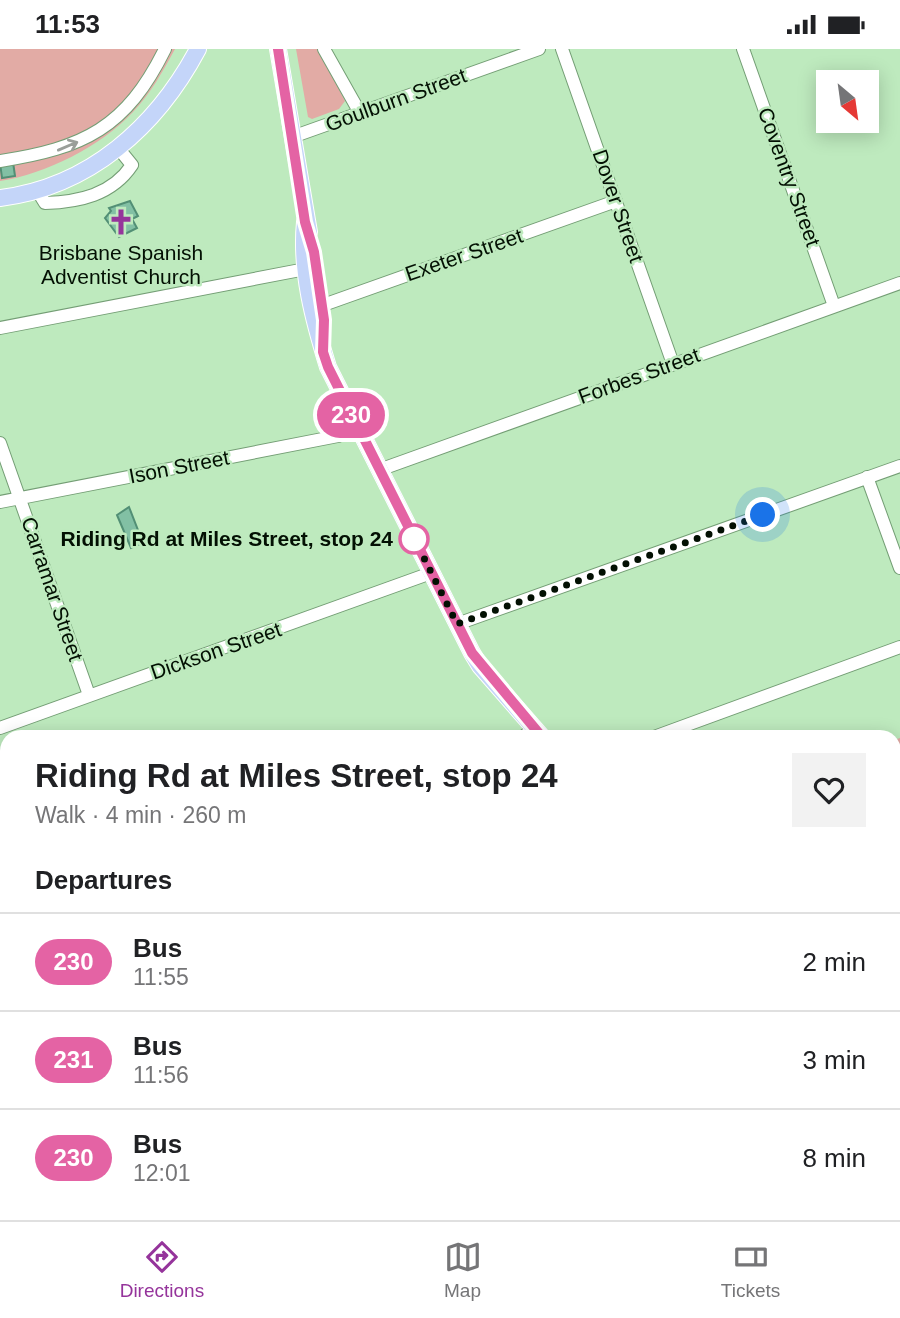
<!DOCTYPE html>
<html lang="en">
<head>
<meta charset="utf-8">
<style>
	body { margin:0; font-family:Arial,sans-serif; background:#f2f2f2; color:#202124; height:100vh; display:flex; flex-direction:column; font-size:26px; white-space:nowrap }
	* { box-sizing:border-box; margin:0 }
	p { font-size:23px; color:#757577 }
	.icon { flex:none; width:38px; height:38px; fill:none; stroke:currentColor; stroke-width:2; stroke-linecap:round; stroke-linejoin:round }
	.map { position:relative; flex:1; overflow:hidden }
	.side { position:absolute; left:0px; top:681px; width:901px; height:492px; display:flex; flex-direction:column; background:#fff; border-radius:21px 21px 0 0; box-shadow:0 4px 18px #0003 }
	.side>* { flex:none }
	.badge { padding:0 14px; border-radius:23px; font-size:24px; line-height:46px }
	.needle { width:46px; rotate:151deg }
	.fabs { position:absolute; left:816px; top:21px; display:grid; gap:14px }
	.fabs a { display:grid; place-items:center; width:63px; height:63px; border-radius:0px; background:#fff; box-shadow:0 4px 18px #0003; font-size:35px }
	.you { position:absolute; width:35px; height:35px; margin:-18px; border:5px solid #fff; border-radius:50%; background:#1a73e8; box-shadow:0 0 0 10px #1a73e833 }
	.map>.badge { position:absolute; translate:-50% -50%; box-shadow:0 0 0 4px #fff }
	h2 { padding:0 35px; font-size:26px; line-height:63px }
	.round { display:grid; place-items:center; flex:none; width:74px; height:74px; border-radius:0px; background:#f2f2f2 }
	.headline { display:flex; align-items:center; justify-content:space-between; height:119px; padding:0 35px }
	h1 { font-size:33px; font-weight:700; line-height:52px }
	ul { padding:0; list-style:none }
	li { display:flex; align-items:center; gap:21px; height:98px; padding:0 35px; border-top:2px solid #e0e0e0 }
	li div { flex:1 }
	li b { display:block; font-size:26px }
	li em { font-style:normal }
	li .badge { min-width:77px; font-weight:700; text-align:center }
	.status { display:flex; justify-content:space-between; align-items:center; height:49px; padding:0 35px; background:#fff; direction:ltr }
	.status svg { height:19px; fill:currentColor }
	.tab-bar { display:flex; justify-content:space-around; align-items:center; height:98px; border-top:2px solid #e0e0e0; background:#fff; font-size:19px; color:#757577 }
	.tab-bar a { display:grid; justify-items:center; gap:4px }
	.tab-bar .active { color:#95349b }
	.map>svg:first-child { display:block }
	.green { fill:#e2aba5 }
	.building { fill:#82c0a4; stroke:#528f75; stroke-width:2 }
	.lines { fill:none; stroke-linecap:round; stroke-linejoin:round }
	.minor-casing { stroke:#749e75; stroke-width:14 }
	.major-casing { stroke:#fff; stroke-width:18 }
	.minor { stroke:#fff; stroke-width:12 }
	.major { stroke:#c4d5f9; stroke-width:16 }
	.oneway { stroke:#9a9f9a }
	.line-casing { stroke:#fff; stroke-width:16 }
	.line { stroke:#e463a4; stroke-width:10 }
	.walk { stroke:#031003; stroke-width:7; stroke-dasharray:0 12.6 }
	.stop-dot { fill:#fff; stroke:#e463a4; stroke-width:3.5 }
	.labels { text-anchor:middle; stroke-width:5; stroke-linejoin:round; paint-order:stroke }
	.street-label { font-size:21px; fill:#031003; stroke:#beeabe }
	.poi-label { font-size:21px; fill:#031003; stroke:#beeabe }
	.stop-label { font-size:21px; font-weight:bold; fill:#031003; stroke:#beeabe; text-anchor:end }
</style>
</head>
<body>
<div class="status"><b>11:53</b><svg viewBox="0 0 49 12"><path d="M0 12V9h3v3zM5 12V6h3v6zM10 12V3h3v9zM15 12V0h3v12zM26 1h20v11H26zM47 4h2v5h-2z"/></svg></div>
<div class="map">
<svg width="900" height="1171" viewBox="0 0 900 1171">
	<rect width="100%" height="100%" fill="#beeabe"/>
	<path class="green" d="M0,0H175C163,22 151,44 133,63C101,97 46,125 0,132Z
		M296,0H319L345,52L339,60L312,70L308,68Z
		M900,689V1052L894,1054V691Z"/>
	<path class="building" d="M13,113L15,127L2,129L0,114Z
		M130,152L138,167L132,170L137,179L119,188L105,169L111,162L109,159Z
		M129,458L143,494L131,499L117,466Z
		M591,1166H624L626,1171H594Z"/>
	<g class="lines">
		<g class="minor-casing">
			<path id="minor" d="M324,0L360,64
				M562,0L673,315
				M743,0L834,257
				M292,88L539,0
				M0,112C84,99 126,79 165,0
				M37,141L45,154C79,153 112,146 132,116L119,100
				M312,260L616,152
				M0,279L316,218
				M0,394L89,646
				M379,421L900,234
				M867,428L900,519
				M0,453L338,387L357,379
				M457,575L900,417
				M0,679L431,524
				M523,688L534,679
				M654,688L900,598
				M0,878L7,876
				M0,1057L7,1055
				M147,1166L149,1171
				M297,1166L299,1171
				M204,1171L219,1166
				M716,1171L732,1166"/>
		</g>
		<g class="major-casing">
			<path id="major" d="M278,0L309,183
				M0,149C90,138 157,77 198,0
				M305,173C300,222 314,273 328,318L472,604L480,617L542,688
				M894,1093L900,1100"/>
		</g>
		<use href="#minor" class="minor"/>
		<use href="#major" class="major"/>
	</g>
	<defs><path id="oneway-shaft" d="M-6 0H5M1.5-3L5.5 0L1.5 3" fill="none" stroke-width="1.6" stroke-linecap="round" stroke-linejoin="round" transform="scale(1.75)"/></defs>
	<use class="oneway" href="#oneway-shaft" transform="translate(68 97) rotate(-23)"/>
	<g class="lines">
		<g class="line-casing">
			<path id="line" d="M278,0L305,173L314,203L324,271L323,303L328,318L472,604L542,688"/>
		</g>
		<use href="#line" class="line"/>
		<path class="walk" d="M414,490L411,483L457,575L763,466"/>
	</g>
	<defs>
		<g id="church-bare" transform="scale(2.1)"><path d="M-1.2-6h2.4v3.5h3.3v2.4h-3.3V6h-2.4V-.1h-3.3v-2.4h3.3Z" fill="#95349b" stroke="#beeabe" stroke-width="2.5" paint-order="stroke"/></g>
	</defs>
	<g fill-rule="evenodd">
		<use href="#church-bare" x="121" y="173"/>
	</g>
	<circle class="stop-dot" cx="414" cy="490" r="14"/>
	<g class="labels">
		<g class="street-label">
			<text transform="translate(396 51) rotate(-20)" y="7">Goulburn Street</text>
			<text transform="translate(789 128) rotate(70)" y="7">Coventry Street</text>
			<text transform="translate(618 157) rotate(71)" y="7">Dover Street</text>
			<text transform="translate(464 206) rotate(-19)" y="7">Exeter Street</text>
			<text transform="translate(639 327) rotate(-20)" y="7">Forbes Street</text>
			<text transform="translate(179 418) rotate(-11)" y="7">Ison Street</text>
			<text transform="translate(52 540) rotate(71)" y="7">Carramar Street</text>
			<text transform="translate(216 602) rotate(-19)" y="7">Dickson Street</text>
		</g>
		<g class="poi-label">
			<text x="121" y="211">Brisbane Spanish<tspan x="121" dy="24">Adventist Church</tspan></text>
		</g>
		<g class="stop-label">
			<text x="393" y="497">Riding Rd at Miles Street, stop 24</text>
		</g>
	</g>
</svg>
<div class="fabs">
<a><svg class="needle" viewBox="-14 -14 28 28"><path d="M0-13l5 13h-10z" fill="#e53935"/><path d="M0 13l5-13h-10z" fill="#757577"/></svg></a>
</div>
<div class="you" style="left:763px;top:466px"></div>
<b class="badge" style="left:351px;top:366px;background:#e463a4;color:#fff">230</b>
<section class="side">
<div class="headline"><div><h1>Riding Rd at Miles Street, stop 24</h1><p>Walk · 4 min · 260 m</p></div><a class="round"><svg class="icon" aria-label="heart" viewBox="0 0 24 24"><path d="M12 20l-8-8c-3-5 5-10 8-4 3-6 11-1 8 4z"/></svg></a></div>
<h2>Departures</h2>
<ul>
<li><span class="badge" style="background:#e463a4;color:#fff">230</span><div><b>Bus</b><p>11:55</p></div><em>2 min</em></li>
<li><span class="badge" style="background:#e463a4;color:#fff">231</span><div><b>Bus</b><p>11:56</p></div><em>3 min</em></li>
<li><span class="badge" style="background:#e463a4;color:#fff">230</span><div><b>Bus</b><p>12:01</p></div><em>8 min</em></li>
</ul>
</section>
</div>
<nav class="tab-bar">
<a class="active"><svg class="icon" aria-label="directions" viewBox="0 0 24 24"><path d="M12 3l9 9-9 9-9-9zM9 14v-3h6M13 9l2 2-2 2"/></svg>Directions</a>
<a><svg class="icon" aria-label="map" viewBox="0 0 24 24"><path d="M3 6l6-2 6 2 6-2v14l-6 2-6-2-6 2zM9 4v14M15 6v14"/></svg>Map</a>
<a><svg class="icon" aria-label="tickets" viewBox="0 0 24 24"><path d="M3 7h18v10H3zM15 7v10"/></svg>Tickets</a>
</nav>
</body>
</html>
